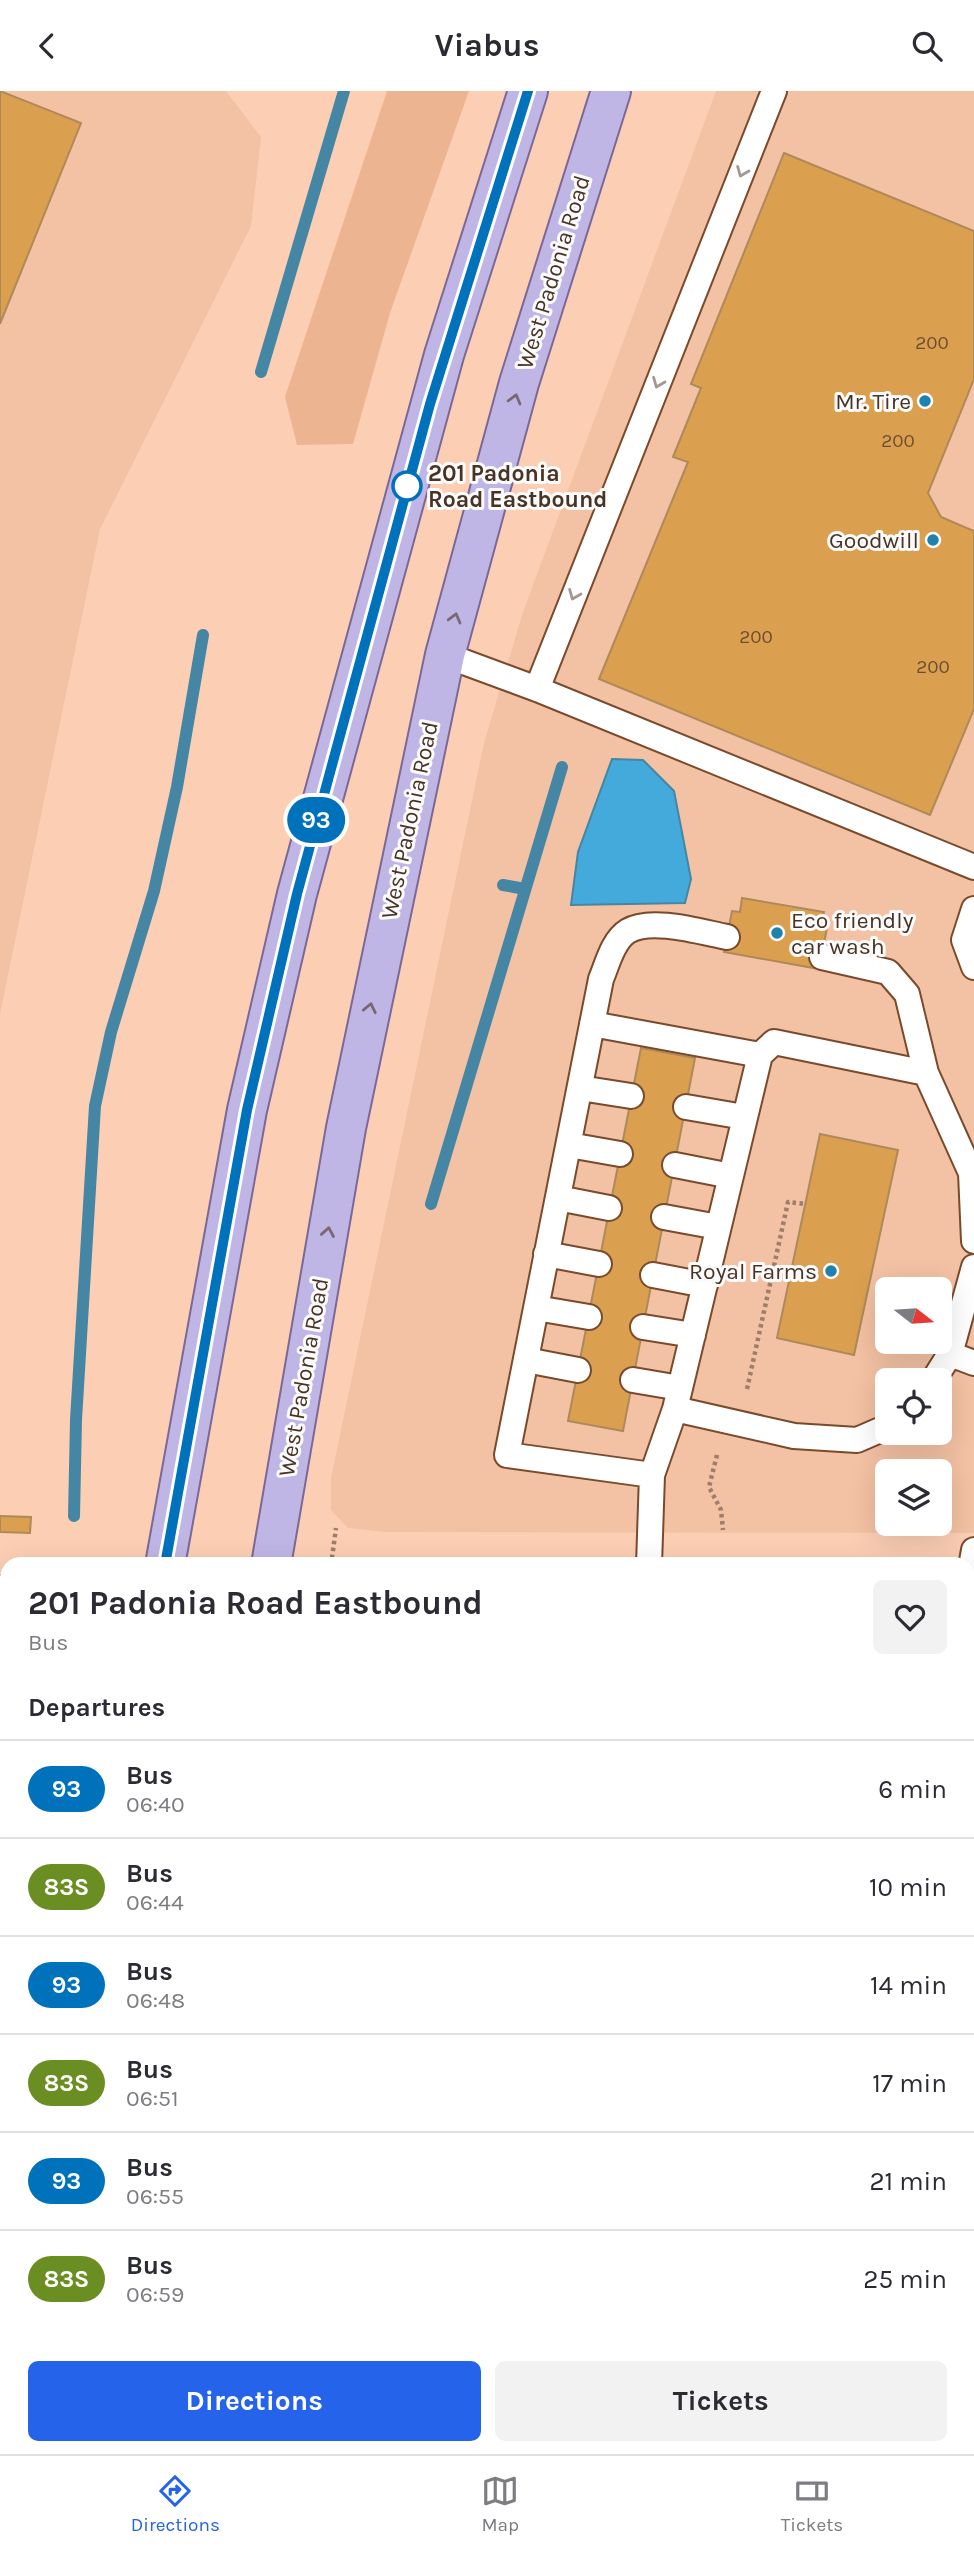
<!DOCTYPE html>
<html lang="en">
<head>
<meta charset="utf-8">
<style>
	body { margin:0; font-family:Karla,sans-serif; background:#f2f2f3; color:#2b2b33; height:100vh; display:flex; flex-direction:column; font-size:26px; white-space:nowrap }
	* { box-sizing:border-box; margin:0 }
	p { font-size:23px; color:#7c7c81 }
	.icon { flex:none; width:38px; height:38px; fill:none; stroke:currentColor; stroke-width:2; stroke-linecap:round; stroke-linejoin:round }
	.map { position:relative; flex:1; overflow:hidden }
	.panel { position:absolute; left:0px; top:1466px; width:975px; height:898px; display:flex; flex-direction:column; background:#fff; border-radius:21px 21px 0 0; box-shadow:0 7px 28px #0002 }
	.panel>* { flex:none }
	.badge { padding:0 14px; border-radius:23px; font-size:24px; line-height:46px }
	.needle { width:46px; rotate:107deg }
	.fabs { position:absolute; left:875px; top:1186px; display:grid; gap:14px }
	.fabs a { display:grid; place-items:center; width:77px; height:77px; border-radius:10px; background:#fff; box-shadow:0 7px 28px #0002; font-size:35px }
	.map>.badge { position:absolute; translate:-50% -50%; box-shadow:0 0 0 4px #fff }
	h2 { padding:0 28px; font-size:26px; line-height:63px }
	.round { display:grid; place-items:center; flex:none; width:74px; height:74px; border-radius:10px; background:#f2f2f3 }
	.overview { display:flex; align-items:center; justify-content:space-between; height:119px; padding:0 28px }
	h1 { font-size:33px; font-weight:700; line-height:52px }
	.primary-button { display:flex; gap:14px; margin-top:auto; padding:14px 28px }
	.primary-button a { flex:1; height:80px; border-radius:10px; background:#2563eb; color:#fff; font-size:28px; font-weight:700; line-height:80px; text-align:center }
	.primary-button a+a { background:#f2f2f3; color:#2b2b33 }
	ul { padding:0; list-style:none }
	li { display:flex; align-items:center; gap:21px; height:98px; padding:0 28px; border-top:2px solid #e1e1e2 }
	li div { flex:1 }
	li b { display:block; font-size:26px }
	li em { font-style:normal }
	li .badge { min-width:77px; font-weight:700; text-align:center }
	header { display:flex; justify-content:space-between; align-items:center; height:91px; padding:0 28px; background:#fff; font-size:32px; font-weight:700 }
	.dock { display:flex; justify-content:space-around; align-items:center; height:98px; border-top:2px solid #e1e1e2; background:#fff; font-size:19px; color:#7c7c81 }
	.dock a { display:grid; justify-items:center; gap:4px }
	.dock .active { color:#2563eb }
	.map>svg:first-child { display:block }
	.built { fill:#f3c1a3; fill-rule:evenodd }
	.green { fill:#edb492 }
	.water { fill:#43aadb; stroke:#4586a4; stroke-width:2 }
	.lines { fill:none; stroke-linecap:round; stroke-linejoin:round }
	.stream { stroke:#4586a4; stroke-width:12 }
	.building { fill:#daa050; stroke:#ae8959; stroke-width:2 }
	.service-casing { stroke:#794a2b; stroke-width:28 }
	.minor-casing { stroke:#794a2b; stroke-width:42 }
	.primary-casing { stroke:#7b6896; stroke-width:42 }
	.path { stroke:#9e7d69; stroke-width:4.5; stroke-dasharray:3.5 3.5; stroke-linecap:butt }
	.service { stroke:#fff; stroke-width:24 }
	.minor { stroke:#fff; stroke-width:38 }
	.primary { stroke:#c0b6e5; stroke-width:38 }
	.oneway { stroke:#a49992 }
	.oneway2 { stroke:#796772 }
	.line-casing { stroke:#fff; stroke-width:16 }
	.line { stroke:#0072bc; stroke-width:10 }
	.poi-dot { fill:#1f82ad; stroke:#fbfbfb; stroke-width:2.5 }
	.stop-dot { fill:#fff; stroke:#0072bc; stroke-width:3.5 }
	.labels { text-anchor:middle; stroke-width:6; stroke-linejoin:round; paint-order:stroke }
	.number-label { font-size:19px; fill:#6d4e30 }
	.street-label { font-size:23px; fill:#493325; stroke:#fbfbfb }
	.poi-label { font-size:23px; fill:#493325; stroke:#fbfbfb; text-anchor:end }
	.stop-label { font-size:23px; font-weight:bold; fill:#493325; stroke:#fbfbfb; text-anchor:start }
</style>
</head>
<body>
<header><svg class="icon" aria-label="back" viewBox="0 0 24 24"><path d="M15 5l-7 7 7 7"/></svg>Viabus<svg class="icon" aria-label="search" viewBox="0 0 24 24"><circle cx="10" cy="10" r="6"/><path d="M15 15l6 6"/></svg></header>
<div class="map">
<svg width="974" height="2363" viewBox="0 0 974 2363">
	<rect width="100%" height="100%" fill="#fccfb4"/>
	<path class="built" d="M0,0H226L261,46L251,135L100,438L0,923Z
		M716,0H974V1442L386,1441L348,1437L331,1419V1387L484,652L523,521ZM887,1199H940V1251H887ZM887,1290H940V1342H887ZM887,1381H940V1433H887Z
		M968,1546H974V2190L968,2206Z
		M249,2357H905L902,2363H249Z"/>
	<path class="green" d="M387,0H469L390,222L353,353L297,354L285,306Z"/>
	<path class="water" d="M612,668L643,669L674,700L691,788L685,812L571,814L578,761Z"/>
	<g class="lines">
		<path class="stream" d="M261,281L344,0
			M503,794L525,798
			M431,1113L562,676
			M74,1425L76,1329L95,1015L111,941L154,800L177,696L203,544
			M0,2028L7,1973"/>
	</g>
	<path class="building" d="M0,0L81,32L0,233Z
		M784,62L974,140V288L928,402L941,426L974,440V618L930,724L599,588L688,371L673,366L701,297L691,293Z
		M742,807L824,821L820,837H827L819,878L724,861L732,820L740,821Z
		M641,957L695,967L623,1340L568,1330Z
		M820,1043L898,1059L854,1264L777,1247Z
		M0,1425L31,1426L30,1442L0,1441Z"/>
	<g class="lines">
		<g class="service-casing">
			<path id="service" d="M445,564L537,598L974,776
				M537,598L774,0
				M974,818L964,849L974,876
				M822,866L888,881L907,903L926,982
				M592,933L760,964
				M580,997L631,1005
				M686,1016L744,1026
				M569,1054L620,1063
				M675,1074L731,1085
				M558,1107L609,1117
				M664,1126L718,1136
				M546,1163L599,1173
				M974,1176L950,1263L974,1272
				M653,1184L705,1194
				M536,1217L589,1226
				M643,1236L693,1244
				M526,1269L578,1279
				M633,1289L680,1297
				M933,1290L950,1263
				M675,1318L794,1345L857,1349L887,1336
				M652,1384L507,1364L601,888C607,874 613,849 628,840C651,826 701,841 727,846
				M649,1474L652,1384L675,1318L760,964L774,951L926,982L971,1082L974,1150
				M969,1487L974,1459"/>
		</g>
		<g class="minor-casing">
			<path id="minor" d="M968,1487H974
				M0,1504H7
				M968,2280L974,2265
				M933,2363L936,2357"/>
		</g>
		<g class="primary-casing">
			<path id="primary" d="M165,1474L247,1019L297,803L444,264L528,0
				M271,1474L346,1037L445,564L519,292L611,0
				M81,2363V2357
				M185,2363L186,2357"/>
		</g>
		<path class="path" d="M747,1298L788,1111L805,1113
			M717,1364L709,1396L721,1419L723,1439
			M331,1474L336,1437"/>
		<use href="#service" class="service"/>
		<use href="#minor" class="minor"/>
		<use href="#primary" class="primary"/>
	</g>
	<defs><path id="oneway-chevron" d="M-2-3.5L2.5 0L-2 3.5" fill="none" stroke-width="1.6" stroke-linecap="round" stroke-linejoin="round" transform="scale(1.75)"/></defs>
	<g class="oneway">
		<use href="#oneway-chevron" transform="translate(742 81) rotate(112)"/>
		<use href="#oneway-chevron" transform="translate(658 292) rotate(112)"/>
		<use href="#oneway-chevron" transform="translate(574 504) rotate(112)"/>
	</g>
	<g class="oneway2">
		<use href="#oneway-chevron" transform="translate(515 308) rotate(-75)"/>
		<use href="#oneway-chevron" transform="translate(455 527) rotate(-75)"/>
		<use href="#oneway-chevron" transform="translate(370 917) rotate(-78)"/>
		<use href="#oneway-chevron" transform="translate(328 1141) rotate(-80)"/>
	</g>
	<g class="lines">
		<g class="line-casing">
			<path id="line" d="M165,1474L247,1019L297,803L430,313L528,0"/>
		</g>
		<use href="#line" class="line"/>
	</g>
	<g class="poi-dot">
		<circle cx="925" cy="310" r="7"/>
		<circle cx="933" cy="449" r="7"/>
		<circle cx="777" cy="842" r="7"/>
		<circle cx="831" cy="1180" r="7"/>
	</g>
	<circle class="stop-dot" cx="407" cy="395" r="14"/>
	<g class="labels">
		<g class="number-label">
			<text x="932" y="258">200</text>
			<text x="898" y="356">200</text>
			<text x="756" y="552">200</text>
			<text x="933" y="582">200</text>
		</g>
		<g class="street-label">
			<text transform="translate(553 181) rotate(-73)" y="8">West Padonia Road</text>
			<text transform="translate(409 729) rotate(-78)" y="8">West Padonia Road</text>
			<text transform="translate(303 1286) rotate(-80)" y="8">West Padonia Road</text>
		</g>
		<g class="poi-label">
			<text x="911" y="318">Mr. Tire</text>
			<text x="919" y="457">Goodwill</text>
			<text x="791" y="837" text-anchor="start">Eco friendly<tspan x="791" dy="26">car wash</tspan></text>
			<text x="817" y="1188">Royal Farms</text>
		</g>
		<g class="stop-label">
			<text x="428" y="390">201 Padonia<tspan x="428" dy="26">Road Eastbound</tspan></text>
		</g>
	</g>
</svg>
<div class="fabs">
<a><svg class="needle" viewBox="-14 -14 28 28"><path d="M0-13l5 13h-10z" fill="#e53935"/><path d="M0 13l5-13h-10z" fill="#7c7c81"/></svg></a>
<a><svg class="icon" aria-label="locate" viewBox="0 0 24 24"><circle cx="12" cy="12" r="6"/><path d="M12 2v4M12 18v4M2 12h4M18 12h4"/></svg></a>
<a><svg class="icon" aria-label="layers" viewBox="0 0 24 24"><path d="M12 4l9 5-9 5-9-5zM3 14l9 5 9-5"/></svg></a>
</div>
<b class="badge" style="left:316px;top:729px;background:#0072bc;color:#fff">93</b>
<section class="panel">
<div class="overview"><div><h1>201 Padonia Road Eastbound</h1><p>Bus</p></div><a class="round"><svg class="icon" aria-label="heart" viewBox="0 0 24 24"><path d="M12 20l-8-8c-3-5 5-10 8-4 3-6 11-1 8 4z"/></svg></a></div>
<h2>Departures</h2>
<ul>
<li><span class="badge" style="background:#0072bc;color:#fff">93</span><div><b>Bus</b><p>06:40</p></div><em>6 min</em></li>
<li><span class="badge" style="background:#6b8e23;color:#fff">83S</span><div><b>Bus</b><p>06:44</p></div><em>10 min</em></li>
<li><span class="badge" style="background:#0072bc;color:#fff">93</span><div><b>Bus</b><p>06:48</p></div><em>14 min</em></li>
<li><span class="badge" style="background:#6b8e23;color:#fff">83S</span><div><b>Bus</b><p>06:51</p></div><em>17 min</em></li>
<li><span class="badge" style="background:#0072bc;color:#fff">93</span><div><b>Bus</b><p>06:55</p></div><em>21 min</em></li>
<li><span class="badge" style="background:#6b8e23;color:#fff">83S</span><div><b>Bus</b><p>06:59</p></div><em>25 min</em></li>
</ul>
<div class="primary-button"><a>Directions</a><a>Tickets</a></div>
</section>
</div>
<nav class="dock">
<a class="active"><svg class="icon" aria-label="directions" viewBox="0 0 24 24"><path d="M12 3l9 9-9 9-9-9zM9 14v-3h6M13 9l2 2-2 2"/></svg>Directions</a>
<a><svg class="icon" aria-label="map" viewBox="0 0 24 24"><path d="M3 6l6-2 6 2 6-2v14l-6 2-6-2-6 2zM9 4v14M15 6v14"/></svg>Map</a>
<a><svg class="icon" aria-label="tickets" viewBox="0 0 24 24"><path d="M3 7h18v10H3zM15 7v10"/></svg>Tickets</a>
</nav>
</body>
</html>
